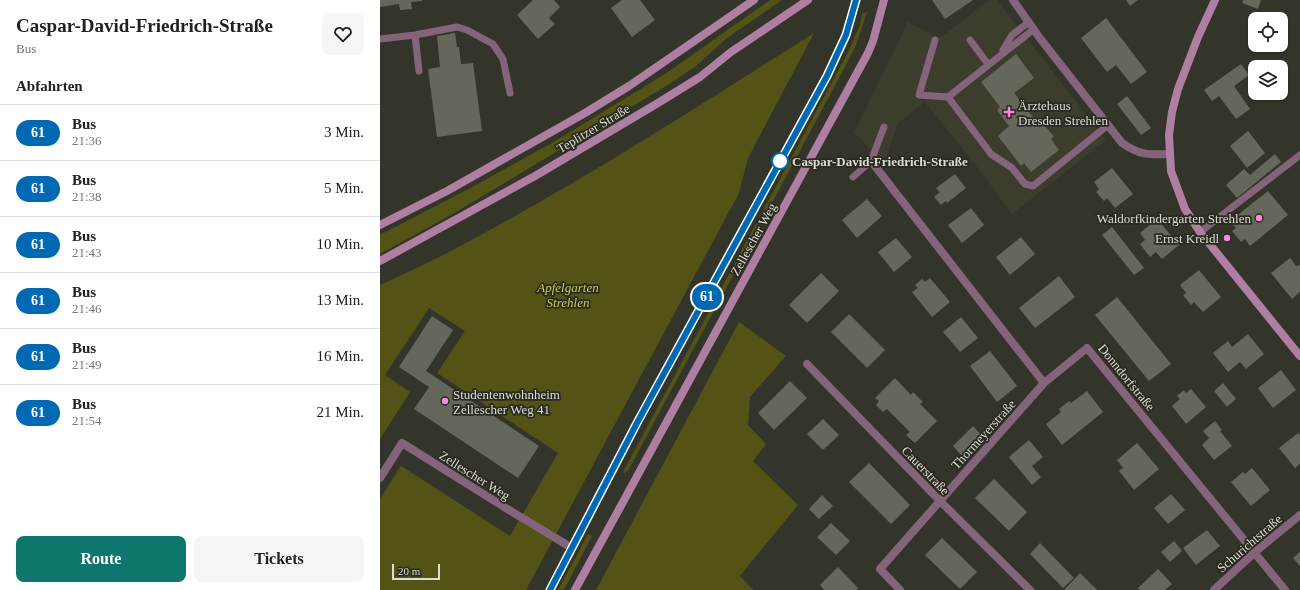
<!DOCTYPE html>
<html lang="de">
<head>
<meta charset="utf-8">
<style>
	body { margin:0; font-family:"Times New Roman",serif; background:#f6f6f6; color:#202124; height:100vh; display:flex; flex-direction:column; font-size:15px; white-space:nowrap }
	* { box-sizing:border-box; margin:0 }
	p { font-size:13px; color:#757577 }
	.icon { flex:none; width:22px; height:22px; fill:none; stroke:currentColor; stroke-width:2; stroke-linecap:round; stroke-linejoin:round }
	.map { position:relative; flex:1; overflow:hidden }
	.side { display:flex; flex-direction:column; background:#fff; width:380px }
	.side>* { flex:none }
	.badge { padding:0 8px; border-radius:13px; font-size:14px; line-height:26px }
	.tools { position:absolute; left:868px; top:12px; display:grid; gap:8px }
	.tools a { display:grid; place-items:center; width:40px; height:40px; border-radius:8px; background:#fff; box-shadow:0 1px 3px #0004; font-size:20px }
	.scale { position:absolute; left:12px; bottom:10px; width:48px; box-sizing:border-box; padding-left:4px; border:2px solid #dcddd6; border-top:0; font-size:11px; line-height:14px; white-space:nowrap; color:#dcddd6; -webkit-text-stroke:3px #2a2a20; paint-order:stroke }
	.map>.badge { position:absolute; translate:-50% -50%; box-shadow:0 0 0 2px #fff }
	h2 { padding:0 16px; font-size:15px; line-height:36px }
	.round { display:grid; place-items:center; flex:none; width:42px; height:42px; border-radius:8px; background:#f6f6f6 }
	.head { display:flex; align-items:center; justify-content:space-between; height:68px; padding:0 16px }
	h1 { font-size:19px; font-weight:800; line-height:30px }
	.button { display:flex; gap:8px; margin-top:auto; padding:8px 16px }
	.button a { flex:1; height:46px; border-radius:8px; background:#0f766e; color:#fff; font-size:16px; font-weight:800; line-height:46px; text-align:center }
	.button a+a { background:#f6f6f6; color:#202124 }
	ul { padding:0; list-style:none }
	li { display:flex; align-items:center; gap:12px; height:56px; padding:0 16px; border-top:1px solid #e0e0e0 }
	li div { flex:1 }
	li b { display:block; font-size:15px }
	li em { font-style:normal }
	li .badge { min-width:44px; font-weight:700; text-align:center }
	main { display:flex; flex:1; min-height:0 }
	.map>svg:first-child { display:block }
	.built { fill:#3c3d2c }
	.green { fill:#525315 }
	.building { fill:#66675b }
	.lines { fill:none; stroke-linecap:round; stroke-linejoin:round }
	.lane { stroke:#83647b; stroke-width:7 }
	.street { stroke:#83647b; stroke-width:8 }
	.secondary { stroke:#af7ea3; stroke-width:8 }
	.line-casing { stroke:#fff; stroke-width:9 }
	.line { stroke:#0069b4; stroke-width:6 }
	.poi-dot { fill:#fc86e3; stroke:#2a2a20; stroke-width:1.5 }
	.stop-dot { fill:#fff; stroke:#0069b4; stroke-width:2 }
	.labels { text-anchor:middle; stroke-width:3.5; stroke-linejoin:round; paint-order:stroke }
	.poi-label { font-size:13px; fill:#dcddd6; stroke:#2a2a20; text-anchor:start }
	.street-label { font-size:13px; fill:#dcddd6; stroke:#2a2a20 }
	.stop-label { font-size:13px; font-weight:bold; fill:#dcddd6; stroke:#2a2a20; text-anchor:start }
	.park-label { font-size:13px; font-style:italic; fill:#cccf53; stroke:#2a2a20 }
</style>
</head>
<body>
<main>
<section class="side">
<div class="head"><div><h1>Caspar-David-Friedrich-Straße</h1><p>Bus</p></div><a class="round"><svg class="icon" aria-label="heart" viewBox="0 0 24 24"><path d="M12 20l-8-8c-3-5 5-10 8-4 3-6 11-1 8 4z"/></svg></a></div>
<h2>Abfahrten</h2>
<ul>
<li><span class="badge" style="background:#0069b4;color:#fff">61</span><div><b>Bus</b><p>21:36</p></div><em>3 Min.</em></li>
<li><span class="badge" style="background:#0069b4;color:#fff">61</span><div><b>Bus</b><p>21:38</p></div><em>5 Min.</em></li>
<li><span class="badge" style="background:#0069b4;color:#fff">61</span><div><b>Bus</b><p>21:43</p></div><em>10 Min.</em></li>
<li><span class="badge" style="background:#0069b4;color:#fff">61</span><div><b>Bus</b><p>21:46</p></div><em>13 Min.</em></li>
<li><span class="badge" style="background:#0069b4;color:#fff">61</span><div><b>Bus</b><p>21:49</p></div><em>16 Min.</em></li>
<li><span class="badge" style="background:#0069b4;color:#fff">61</span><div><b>Bus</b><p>21:54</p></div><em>21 Min.</em></li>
</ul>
<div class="button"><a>Route</a><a>Tickets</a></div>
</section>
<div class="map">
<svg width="920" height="590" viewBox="0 0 920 590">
	<rect width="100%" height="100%" fill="#34352a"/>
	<path class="built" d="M609,0H617L726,140L632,214L595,164L545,102L518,123L504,164L474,132L521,37L527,22L560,38Z"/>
	<path class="green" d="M390,0H402L347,38L316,66L283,88L76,212L0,254V235L96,185L177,140L236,104L288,72Z
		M487,12L476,45L465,67L249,469L245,473L243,472L469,50L480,25L482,14Z
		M434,33L368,158L359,193L146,590H0V499L21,466L130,536L178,453L57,373L85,331L49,308L5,375L30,392L0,439V285C28,272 57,259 84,244C204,180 319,106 434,33Z
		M359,322L406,356L370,397L368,425L386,444L373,461L418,505L360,576L373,590H216Z
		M208,534L212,536L186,586L183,590H178Z"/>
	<path class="building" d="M0,0H42V1L31,2L32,9L20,10L19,4L0,7Z
		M153,0H174L180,7L169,18L175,24L158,39L137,15Z
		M242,0H260L275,20L252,37L231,8Z
		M552,0H593L565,19Z
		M746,0H758L750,6Z
		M863,0H881L878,9L862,3Z
		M726,18L767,72L751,84L736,65L727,72L701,38Z
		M75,33L77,47H79L81,64L93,63L102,131L57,137L48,69L60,67L57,36Z
		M636,54L654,78L634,93L659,125L662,122L674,137L671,139L679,150L651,172L644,163L641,166L618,136L629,126L617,110L620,107L601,82Z
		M861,64L869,75L854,86L870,109L856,119L839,96L832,101L824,90Z
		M747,96L771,128L761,135L737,104Z
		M868,131L885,153L867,168L850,146Z
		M895,154L901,162L857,198L846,185L864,169L870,175Z
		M732,168L753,194L735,208L727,198L724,201L716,192L719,189L714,182Z
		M575,174L586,188L567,203L566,201L561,205L554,197L560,192L556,188Z
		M888,191L908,215L870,246L865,239L861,242L852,231L856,228L850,221Z
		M487,199L502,216L477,238L462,220Z
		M591,208L604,225L582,243L568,225Z
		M777,219L799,245L782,259L776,252L770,257L760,244L765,240L760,233Z
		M732,227L764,268L754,275L722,235Z
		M641,237L655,254L630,275L616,257Z
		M516,238L532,257L514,272L498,252Z
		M910,258L916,266L920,265V292L912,299L891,273Z
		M819,270L841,297L823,312L814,302L811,305L803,295L806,293L800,285Z
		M441,273L459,291L427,323L409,305Z
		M679,276L695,297L655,328L639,308Z
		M550,278L570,302L552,317L532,292L538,288L535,285L542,279L545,282Z
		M737,297L791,364L769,381L715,315Z
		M469,314L505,350L487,368L451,332Z
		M52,316L73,330L46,371L159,446L138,478L34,409L49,387L19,367Z
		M581,317L598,338L580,352L563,332Z
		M868,334L884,354L866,369L860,362L848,372L833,353L848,341L852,347Z
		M610,351L637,386L617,402L590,366Z
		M901,370L916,390L893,408L878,388Z
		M515,378L531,395L533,392L543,402L540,404L557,421L535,443L526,435L530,432L507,409L503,412L496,405L499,401L495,398Z
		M410,381L427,398L394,430L378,413Z
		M843,383L856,399L847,407L834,391Z
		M811,389L826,407L806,424L792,406L800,399L797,396L804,390L806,393Z
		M707,391L723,412L682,445L666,424L681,412L679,409L689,401L691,403Z
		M443,419L459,435L443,450L427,434Z
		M835,421L842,430L840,431L852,446L834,460L822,445L829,438L823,431Z
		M593,426L602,436L582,456L573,446Z
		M918,433L920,435V464L915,468L899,448Z
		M649,440L663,457L652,466L661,477L652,485L629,457Z
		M757,443L779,469L754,490L739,471L743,468L737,460Z
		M489,463L530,505L511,524L469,482Z
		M872,468L890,490L871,506L851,482L863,472L865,474Z
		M614,479L647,512L629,531L595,498Z
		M791,494L805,510L788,524L774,508Z
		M442,495L453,506L439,519L429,509Z
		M451,523L470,541L456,555L437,537Z
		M827,530L840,546L816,565L803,548Z
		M562,538L597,572L580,589L545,555Z
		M794,541L802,551L790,562L781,552Z
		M660,543L694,578L683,588L650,554Z
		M920,552V566L913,558Z
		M458,567L478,588L476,590H444L440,585Z
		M778,569L792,584L785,590H760L758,588Z
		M700,573L717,590H684Z"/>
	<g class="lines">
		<path class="lane" d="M35,35L39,71
			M0,39L35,35L77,27L87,30L113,44L123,59L130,93
			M555,40L539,95L568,97L654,29
			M590,40L608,64
			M623,50L632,35L649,22
			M568,97L611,154L632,168L645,184L653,186L728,125
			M473,177L491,161L504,127
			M820,232L920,155"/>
		<path class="street" d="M633,0L659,37L742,143C759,155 769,155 789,154
			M491,161L664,383L707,348L905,590
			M427,364L560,501L650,590
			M0,478L22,443L129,510L192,548
			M520,590L500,569L664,383
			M834,590L875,552L920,515"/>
		<path class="secondary" d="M835,0L818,37L798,89L792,112L789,135L791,171L805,209L820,232L920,356
			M0,225L67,191L205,113L249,86L374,0
			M0,261L155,176L278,103L320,77L351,52L428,0
			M170,590L258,421L447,76L466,35L476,0
			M195,590L488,53L493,41L504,0"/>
	</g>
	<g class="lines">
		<g class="line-casing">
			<path id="line" d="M170,590L258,421L447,76L466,35L476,0"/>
		</g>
		<use href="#line" class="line"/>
	</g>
	<g class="poi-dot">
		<path d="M627 106h4v4h4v4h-4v4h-4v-4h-4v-4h4z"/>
		<circle cx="879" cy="218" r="4"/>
		<circle cx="847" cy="238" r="4"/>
		<circle cx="65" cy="401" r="4"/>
	</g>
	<circle class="stop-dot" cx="400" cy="161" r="8"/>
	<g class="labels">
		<g class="poi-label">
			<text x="638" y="110">Ärztehaus<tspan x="638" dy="15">Dresden Strehlen</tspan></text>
			<text x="871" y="223" text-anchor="end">Waldorfkindergarten Strehlen</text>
			<text x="839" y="243" text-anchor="end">Ernst Kreidl</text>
			<text x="73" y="399">Studentenwohnheim<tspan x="73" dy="15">Zellescher Weg 41</tspan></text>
		</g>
		<g class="street-label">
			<text transform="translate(213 128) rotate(-31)" y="5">Teplitzer Straße</text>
			<text transform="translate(373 239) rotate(-61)" y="5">Zellescher Weg</text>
			<text transform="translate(747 377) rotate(51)" y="5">Donndorfstraße</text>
			<text transform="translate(603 434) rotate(-48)" y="5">Thormeyerstraße</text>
			<text transform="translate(546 470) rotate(46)" y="5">Cauerstraße</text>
			<text transform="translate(95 475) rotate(32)" y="5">Zellescher Weg</text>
			<text transform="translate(869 543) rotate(-41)" y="5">Schurichtstraße</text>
		</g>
		<g class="stop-label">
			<text x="412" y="166">Caspar-David-Friedrich-Straße</text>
		</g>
		<g class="park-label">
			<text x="188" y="292">Apfelgarten<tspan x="188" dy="15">Strehlen</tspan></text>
		</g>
	</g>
</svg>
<div class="tools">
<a><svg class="icon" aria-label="locate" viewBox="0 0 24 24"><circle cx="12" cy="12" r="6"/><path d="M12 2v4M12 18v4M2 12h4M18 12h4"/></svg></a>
<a><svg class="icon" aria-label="layers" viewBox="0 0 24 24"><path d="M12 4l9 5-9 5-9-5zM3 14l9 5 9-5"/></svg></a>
</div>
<div class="scale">20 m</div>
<b class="badge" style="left:327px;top:297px;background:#0069b4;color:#fff">61</b>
</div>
</main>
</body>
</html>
